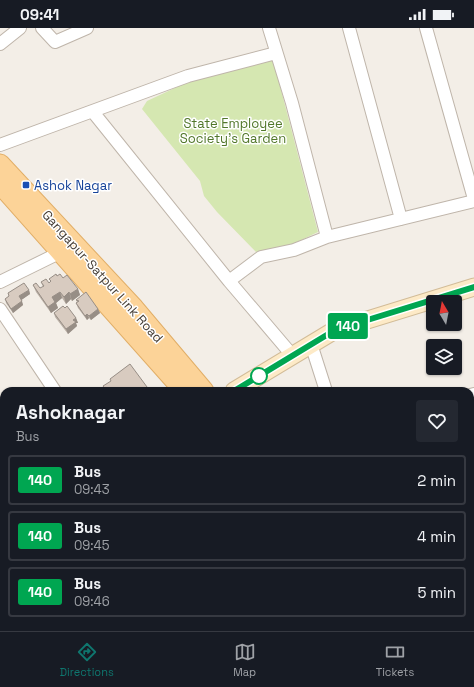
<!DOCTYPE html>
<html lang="en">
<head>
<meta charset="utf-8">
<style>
	body { margin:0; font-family:"Space Grotesk",sans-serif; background:#242831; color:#f1f3f6; height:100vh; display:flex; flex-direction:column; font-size:15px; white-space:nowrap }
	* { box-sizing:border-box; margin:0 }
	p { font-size:13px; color:#9ea1a6 }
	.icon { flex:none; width:22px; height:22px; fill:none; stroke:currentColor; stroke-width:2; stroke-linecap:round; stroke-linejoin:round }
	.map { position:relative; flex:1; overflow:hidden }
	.drawer { position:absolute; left:0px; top:359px; width:474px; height:244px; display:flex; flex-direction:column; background:#171b24; border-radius:12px 12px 0 0; box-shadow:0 1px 3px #0004 }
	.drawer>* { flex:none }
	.badge { padding:0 8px; border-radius:3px; font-size:14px; line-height:26px }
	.needle { width:26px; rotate:350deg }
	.buttons { position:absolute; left:426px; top:267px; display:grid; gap:8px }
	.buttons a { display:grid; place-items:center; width:36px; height:36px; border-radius:4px; background:#171b24; box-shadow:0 1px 3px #0004; font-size:20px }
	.map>.badge { position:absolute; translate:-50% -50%; box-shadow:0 0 0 2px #fff }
	.round { display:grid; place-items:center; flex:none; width:42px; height:42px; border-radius:4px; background:#242831 }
	.overview { display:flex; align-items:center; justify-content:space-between; height:68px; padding:0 16px }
	h1 { font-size:19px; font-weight:600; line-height:30px }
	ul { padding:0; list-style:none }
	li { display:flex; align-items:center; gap:12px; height:50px; margin:0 8px 6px; padding:0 8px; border:2px solid #363941; border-radius:4px }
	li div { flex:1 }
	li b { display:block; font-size:15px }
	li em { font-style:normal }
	li .badge { min-width:44px; font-weight:700; text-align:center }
	.status { display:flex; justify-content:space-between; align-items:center; height:28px; padding:0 20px; background:#171b24; direction:ltr }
	.status svg { height:11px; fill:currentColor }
	.dock { display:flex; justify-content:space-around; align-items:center; height:56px; border-top:1px solid #363941; background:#171b24; font-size:11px; color:#9ea1a6 }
	.dock a { display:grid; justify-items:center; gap:2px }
	.dock .active { color:#0f766e }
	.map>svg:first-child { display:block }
	.green { fill:#d5e7b1 }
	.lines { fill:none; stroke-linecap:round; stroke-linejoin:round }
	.street-casing { stroke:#bfb5aa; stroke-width:14 }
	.secondary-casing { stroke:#d2bc98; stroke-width:19 }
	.primary-casing { stroke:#e1ae67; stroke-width:21 }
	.street { stroke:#fff; stroke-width:12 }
	.secondary { stroke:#fdeac7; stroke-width:17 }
	.primary { stroke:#fcd398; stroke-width:19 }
	.wall { fill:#baafa5 }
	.shaded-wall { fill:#978e86 }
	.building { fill:#d8cbc0; stroke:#978e86 }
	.line-casing { stroke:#fff; stroke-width:9 }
	.line { stroke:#00a651; stroke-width:6 }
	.transit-dot { fill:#1a4fb4; stroke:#fff; stroke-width:1.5 }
	.stop-dot { fill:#fff; stroke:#00a651; stroke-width:2 }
	.labels { text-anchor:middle; stroke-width:3; stroke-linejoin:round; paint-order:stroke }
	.park-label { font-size:13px; fill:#51772a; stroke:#fff }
	.transit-label { font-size:13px; fill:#164399; stroke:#fff; text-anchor:start }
	.street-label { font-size:13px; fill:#463e36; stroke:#fff }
</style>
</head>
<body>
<div class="status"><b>09:41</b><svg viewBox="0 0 49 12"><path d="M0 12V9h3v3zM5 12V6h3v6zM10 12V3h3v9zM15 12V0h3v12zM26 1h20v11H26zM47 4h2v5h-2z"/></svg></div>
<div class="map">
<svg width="474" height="603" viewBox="0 0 474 603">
	<rect width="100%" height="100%" fill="#f3eee7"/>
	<path class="green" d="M273,31L318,204L293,216L256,224L217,184L204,168L200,153L142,81L147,73L192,52Z"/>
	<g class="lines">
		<g class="street-casing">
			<path id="street" d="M42,0L55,14L87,0
				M269,0L292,75L327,209L294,222L261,229L229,253L292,327
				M349,0L401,191
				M426,0L474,171
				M0,16L20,0
				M93,84L229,253
				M0,117L188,48L276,25
				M327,209L474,173
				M0,254L61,224
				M0,281L55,363
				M311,316L326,363
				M470,367L474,366
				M0,409L4,408
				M470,444L474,443
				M0,474L4,473
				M470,528L474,527
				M0,551L3,566
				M470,552L474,555"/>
		</g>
		<g class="secondary-casing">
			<path id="secondary" d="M234,363L335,302L474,259"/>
		</g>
		<g class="primary-casing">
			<path id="primary" d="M0,136L134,280L204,363
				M0,156L184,363
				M373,599L376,603
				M390,599L394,603"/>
		</g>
		<use href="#street" class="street"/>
		<use href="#secondary" class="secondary"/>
		<use href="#primary" class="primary"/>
	</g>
	<path class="wall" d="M57,248L63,250L78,261L80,267L72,273L71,271L66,276L62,270L56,275L58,280L51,285L36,264L33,257L40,260L43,259L41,254L49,255L51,254L49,251Z
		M29,262L30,266L21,272L23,277L13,285L6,275L5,271L9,268L8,265Z
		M76,272L98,281L100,285L91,292L89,290L87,292L78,280L76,275L77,274Z
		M65,280L76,290L78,295H76L77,298L68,306L55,289L54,285Z
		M474,476V509H472L470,505Z
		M414,599H444L445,602L443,603H438L436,601L433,603H416Z"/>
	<path class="shaded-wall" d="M78,261L80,267L72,273L70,266Z
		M29,262L30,266L20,273L19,268Z
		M60,264L62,270L56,275L58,280L51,285L48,279L52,269Z
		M69,264L71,271L66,276L64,269Z
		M22,273L23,277L13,285L11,281Z
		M98,281L100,285L91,292L89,288Z
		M87,286L89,290L87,292L85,288Z
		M76,290L78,295H76L77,298L68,306L66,301L73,292Z
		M474,575V581L470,585V579Z
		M432,599H435L436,601L433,603H427Z
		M441,599H444L445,602L443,603H440L439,601Z"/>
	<path class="building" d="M56,246L57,248L60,246L63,250L67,247L78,261L70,266L69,264L64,269L60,264L52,269L55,274L48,279L33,257L36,255L40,260L44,258L41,254L46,251L49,255L51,253L49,251Z
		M24,255L29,262L19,268L22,273L11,281L5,271L9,268L8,265Z
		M86,264L98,281L89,288L87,286L85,288L76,275L79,273L76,272Z
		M63,278L65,280L67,278L76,290L73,292L76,294L66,301L54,285Z
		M130,336L150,363H107L103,358L111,353L110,351Z
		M474,476V504L470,505V478Z
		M470,563L474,567V575L470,579Z
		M414,599H432L427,603H418Z
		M437,599H441L439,601Z"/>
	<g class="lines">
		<g class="line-casing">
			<path id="line" d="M234,363L335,302L474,259"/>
		</g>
		<use href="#line" class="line"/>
	</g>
	<rect class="transit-dot" x="22" y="153" width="8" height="8" rx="2"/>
	<circle class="stop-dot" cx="259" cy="348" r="8"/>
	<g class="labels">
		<g class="park-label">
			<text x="233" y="100">State Employee<tspan x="233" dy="15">Society's Garden</tspan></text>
		</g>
		<g class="transit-label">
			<text x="34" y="162">Ashok Nagar</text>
		</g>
		<g class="street-label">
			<text transform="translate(103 248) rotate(48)" y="5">Gangapur-Satpur Link Road</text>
		</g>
	</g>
</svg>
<div class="buttons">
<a><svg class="needle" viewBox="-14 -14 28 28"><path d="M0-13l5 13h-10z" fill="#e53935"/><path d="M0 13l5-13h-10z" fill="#9ea1a6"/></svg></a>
<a><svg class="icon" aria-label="layers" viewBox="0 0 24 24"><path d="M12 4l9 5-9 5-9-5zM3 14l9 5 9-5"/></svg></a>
</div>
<b class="badge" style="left:348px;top:298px;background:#00a651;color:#fff">140</b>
<section class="drawer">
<div class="overview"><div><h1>Ashoknagar</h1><p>Bus</p></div><a class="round"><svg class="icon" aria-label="heart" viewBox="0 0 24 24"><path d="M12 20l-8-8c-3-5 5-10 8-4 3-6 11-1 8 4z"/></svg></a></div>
<ul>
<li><span class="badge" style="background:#00a651;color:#fff">140</span><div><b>Bus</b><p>09:43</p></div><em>2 min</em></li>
<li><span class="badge" style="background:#00a651;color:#fff">140</span><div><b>Bus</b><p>09:45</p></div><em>4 min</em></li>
<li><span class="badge" style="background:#00a651;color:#fff">140</span><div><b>Bus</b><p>09:46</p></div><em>5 min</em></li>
</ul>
</section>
</div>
<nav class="dock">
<a class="active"><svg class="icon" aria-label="directions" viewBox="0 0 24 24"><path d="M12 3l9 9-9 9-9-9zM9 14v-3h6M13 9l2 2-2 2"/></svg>Directions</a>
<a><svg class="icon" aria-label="map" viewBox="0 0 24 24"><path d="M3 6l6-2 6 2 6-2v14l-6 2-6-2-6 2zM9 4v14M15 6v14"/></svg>Map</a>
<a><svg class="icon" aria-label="tickets" viewBox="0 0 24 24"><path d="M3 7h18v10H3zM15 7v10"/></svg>Tickets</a>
</nav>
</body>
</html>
